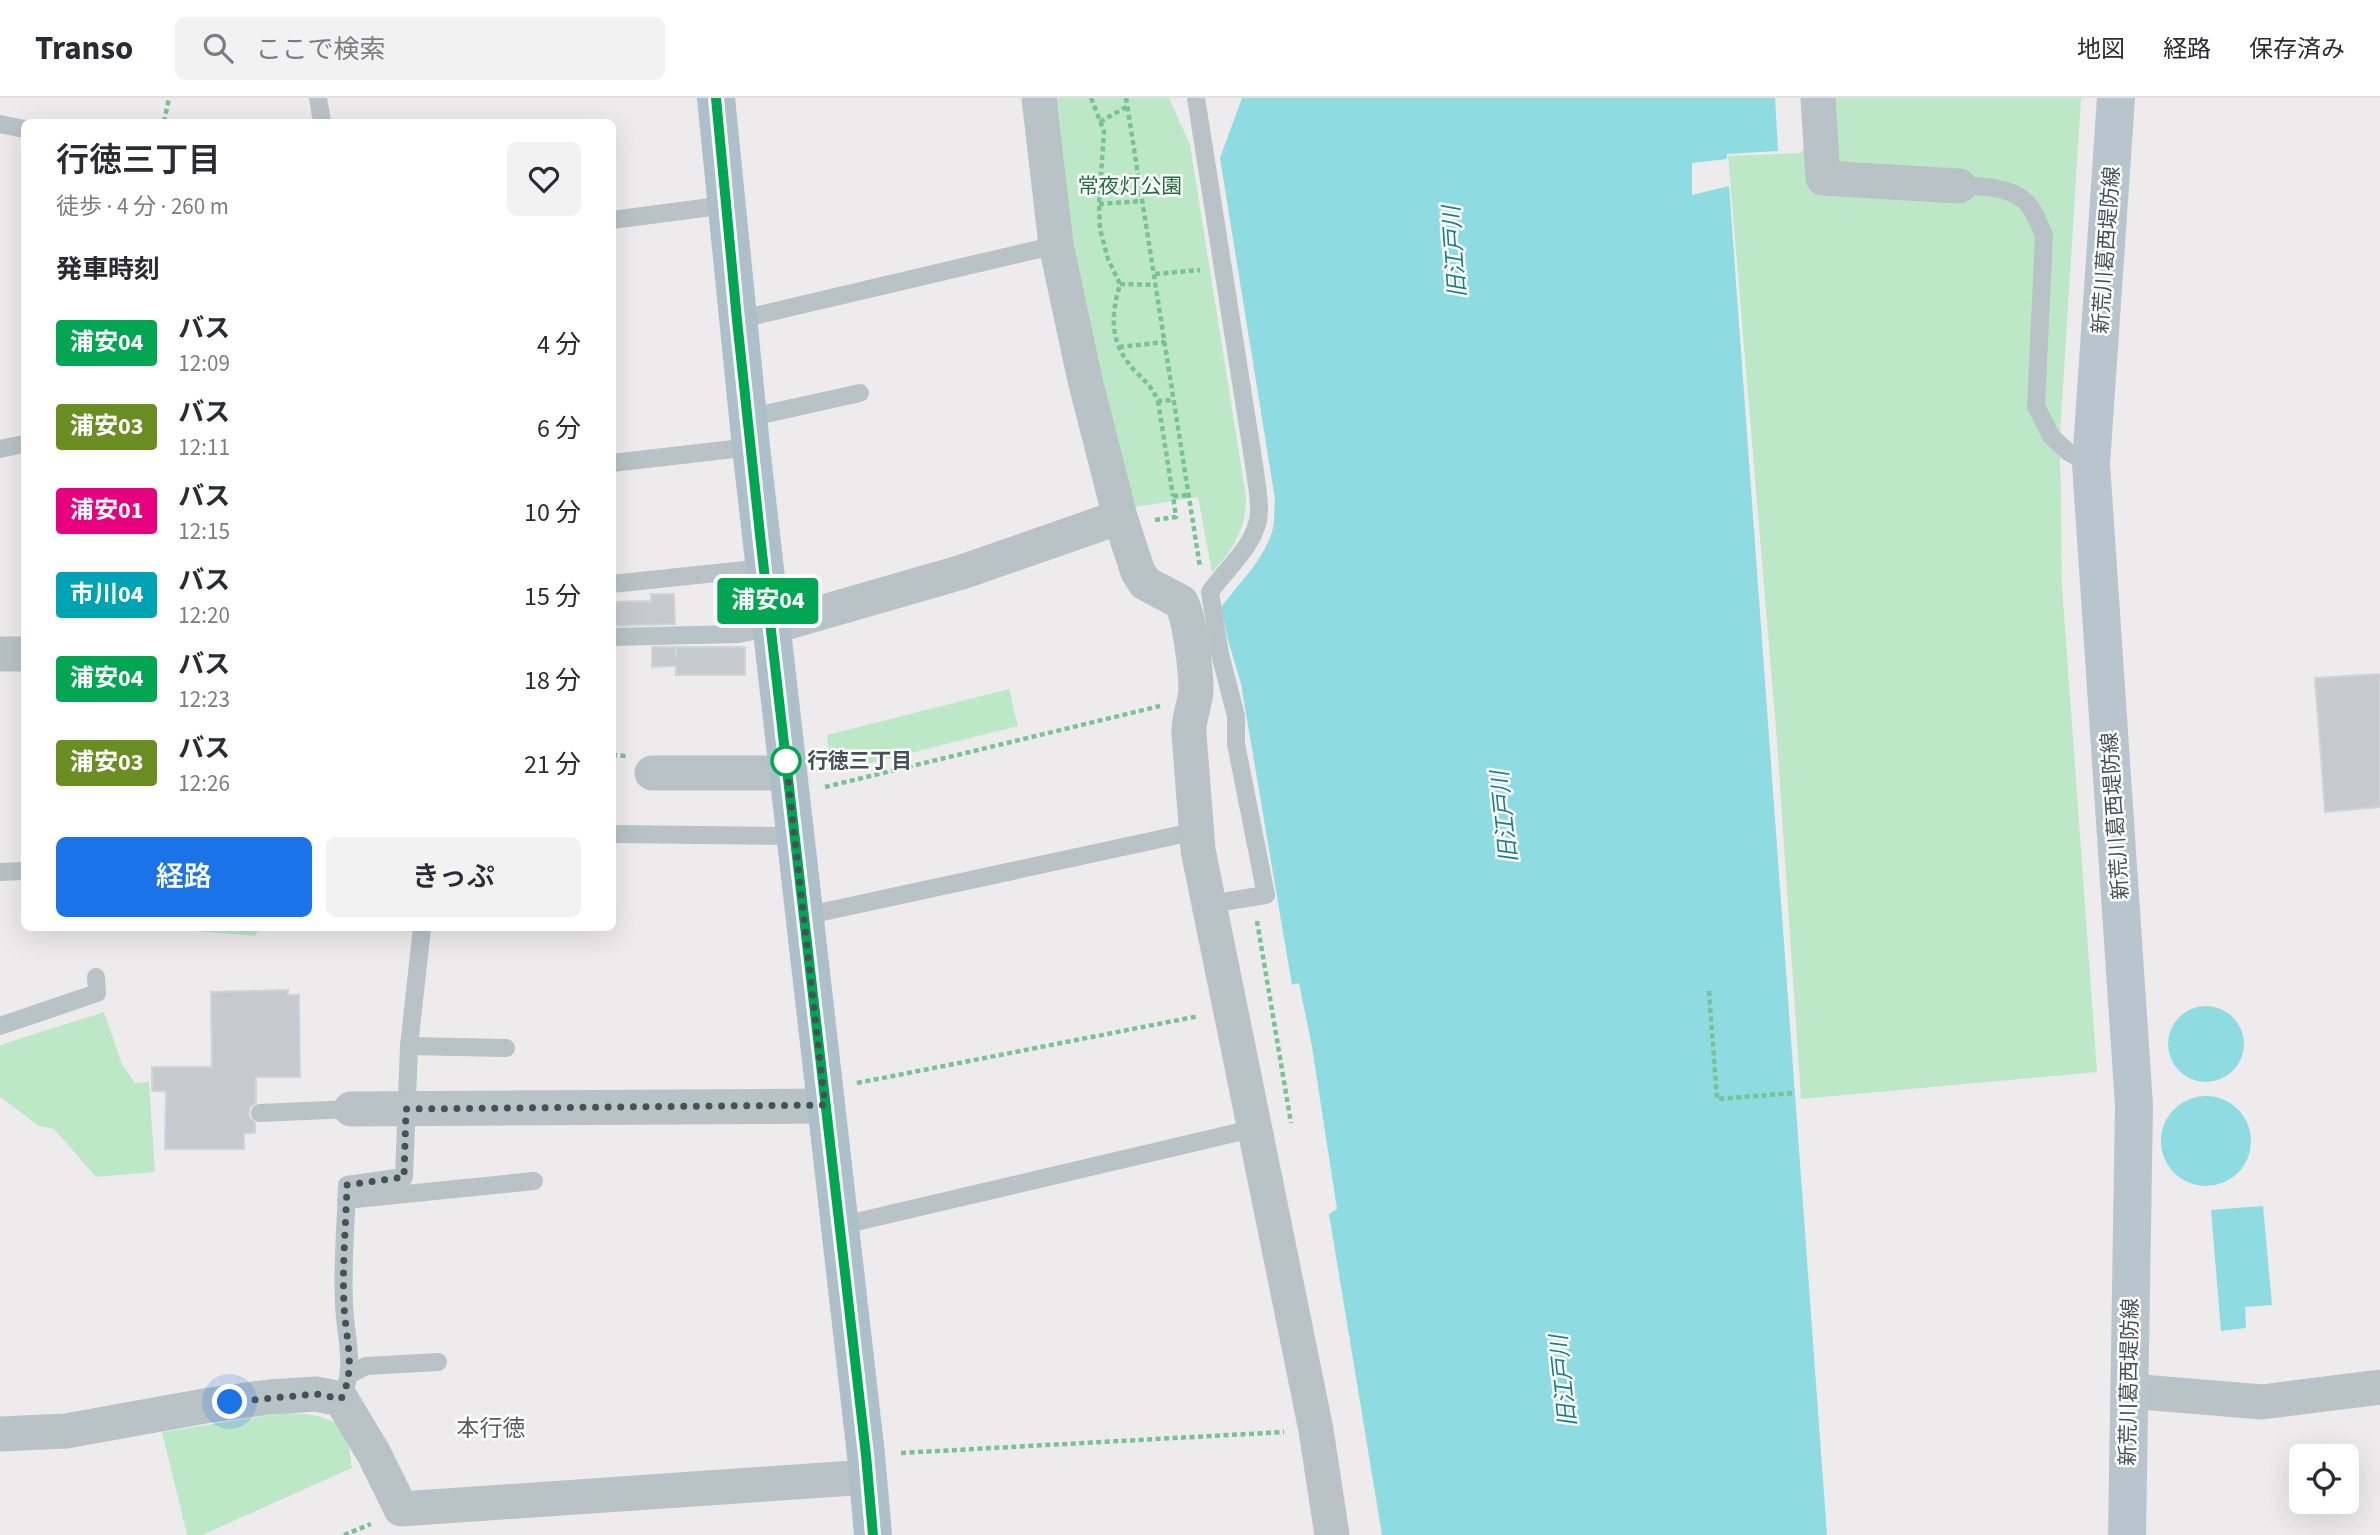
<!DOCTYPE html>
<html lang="ja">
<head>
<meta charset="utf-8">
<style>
	body { margin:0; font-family:"Source Sans 3","Noto Sans JP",sans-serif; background:#f2f2f3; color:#2b2b33; height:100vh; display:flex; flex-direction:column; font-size:26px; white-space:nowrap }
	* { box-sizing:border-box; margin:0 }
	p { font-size:23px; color:#7c7c81 }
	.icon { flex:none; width:38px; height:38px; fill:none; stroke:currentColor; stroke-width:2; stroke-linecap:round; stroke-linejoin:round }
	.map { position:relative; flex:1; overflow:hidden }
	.sheet { position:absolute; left:21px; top:21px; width:595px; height:812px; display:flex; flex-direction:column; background:#fff; border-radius:10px; box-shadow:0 7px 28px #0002 }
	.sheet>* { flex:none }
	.badge { padding:0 14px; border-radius:5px; font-size:24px; line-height:46px }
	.fabs { position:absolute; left:2289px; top:1346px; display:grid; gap:14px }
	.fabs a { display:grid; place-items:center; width:70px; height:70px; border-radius:10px; background:#fff; box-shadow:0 7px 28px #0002; font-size:35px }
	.you { position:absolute; width:35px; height:35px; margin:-18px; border:5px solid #fff; border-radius:50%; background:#1a73e8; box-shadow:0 0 0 10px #1a73e833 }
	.map>.badge { position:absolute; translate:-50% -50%; box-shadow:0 0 0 4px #fff }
	h2 { padding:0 35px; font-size:26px; line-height:63px }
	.round { display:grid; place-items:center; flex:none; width:74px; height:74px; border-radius:10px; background:#f2f2f3 }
	.head { display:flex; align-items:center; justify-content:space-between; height:119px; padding:0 35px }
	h1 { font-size:33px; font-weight:600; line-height:52px }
	.button { display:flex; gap:14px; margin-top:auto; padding:14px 35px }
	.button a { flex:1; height:80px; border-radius:10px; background:#1a73e8; color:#fff; font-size:28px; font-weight:600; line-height:80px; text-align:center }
	.button a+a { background:#f2f2f3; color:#2b2b33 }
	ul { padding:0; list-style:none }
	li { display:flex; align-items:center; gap:21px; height:84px; padding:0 35px }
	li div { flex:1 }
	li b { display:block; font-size:26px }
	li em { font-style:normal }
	li .badge { min-width:77px; font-weight:700; text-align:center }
	header { display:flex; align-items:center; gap:42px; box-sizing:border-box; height:98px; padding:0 35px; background:#fff; border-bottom:2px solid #e1e1e2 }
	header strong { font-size:33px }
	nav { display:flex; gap:38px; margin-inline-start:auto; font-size:24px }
	.search { width:490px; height:63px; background:#f2f2f3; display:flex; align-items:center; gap:18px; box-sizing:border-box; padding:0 24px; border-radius:10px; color:#7c7c81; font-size:26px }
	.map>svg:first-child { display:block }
	.green { fill:#bde8c8 }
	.water { fill:#8edbe1 }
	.building { fill:#c6c9cd; stroke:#d0d3d7; stroke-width:2 }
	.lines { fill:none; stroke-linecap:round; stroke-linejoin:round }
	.path { stroke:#79c294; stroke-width:4.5; stroke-dasharray:5 3.5; stroke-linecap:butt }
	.service { stroke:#b8c2c7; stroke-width:18 }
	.minor { stroke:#b8c2c7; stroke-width:35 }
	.secondary { stroke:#b9c5cc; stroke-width:38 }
	.primary { stroke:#adbfc8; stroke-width:38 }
	.line-casing { stroke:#fff; stroke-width:16 }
	.line { stroke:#00a651; stroke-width:10 }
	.walk { stroke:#465157; stroke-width:7; stroke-dasharray:0 12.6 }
	.stop-dot { fill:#fff; stroke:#00a651; stroke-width:3.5 }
	.labels { text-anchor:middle; stroke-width:5; stroke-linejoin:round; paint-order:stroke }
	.park-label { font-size:21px; fill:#206f3c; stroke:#fff }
	.street-label { font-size:21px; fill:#465157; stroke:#fff }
	.stop-label { font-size:21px; font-weight:bold; fill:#465157; stroke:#fff; text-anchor:start }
	.water-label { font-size:23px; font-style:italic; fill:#1a8088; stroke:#fff }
	.neighbourhood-label { font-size:23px; fill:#595d60; stroke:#fff }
</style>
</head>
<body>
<header>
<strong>Transo</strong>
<div class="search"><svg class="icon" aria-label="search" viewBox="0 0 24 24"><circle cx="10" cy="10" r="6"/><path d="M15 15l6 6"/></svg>ここで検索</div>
<nav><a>地図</a><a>経路</a><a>保存済み</a></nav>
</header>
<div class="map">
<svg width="2380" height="1437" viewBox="0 0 2380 1437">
	<rect width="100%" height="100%" fill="#eeebec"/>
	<path class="green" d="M1052,0H1169L1190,47L1246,398C1247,429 1233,453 1212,474L1198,399L1128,410L1096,283L1057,62Z
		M1804,0H2081L2060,336L2062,488L2097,974L1801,1001L1777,643L1728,58L1800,55L1806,47Z
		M1009,591L1018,628L831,675L827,637Z
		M183,830H260L255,838L184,832Z
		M104,914L122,966L135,985L149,984L155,1074L96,1079L54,1031L39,1028L0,999V947Z
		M283,1315C304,1316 333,1315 345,1336C350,1345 350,1361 352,1370L202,1437H187L162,1334Z"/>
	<path class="water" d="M1242,0H1775L1778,53L1727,56V61L1692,65V97L1729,88L1827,1437H1382L1329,1116L1337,1111L1312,949L1299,885L1292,887L1241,586L1228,542L1221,509C1239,486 1263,462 1272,434C1275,424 1274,412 1275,401L1220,60Z
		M2168 946a38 38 0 1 1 76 0a38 38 0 1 1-76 0Z
		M2161 1043a45 45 0 1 1 90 0a45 45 0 1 1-90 0Z
		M2263,1108L2272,1207L2245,1209L2246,1230L2221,1233L2211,1112Z"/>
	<path class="building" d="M651,496H674L675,526L613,528V504L651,503Z
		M652,549H675L676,560V549H745V577H676V568L652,569Z
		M2380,576V709L2325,714L2315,580Z
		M288,892V897H299L300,979H256V1005L250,1009L249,1015L250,1020L255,1025V1035H244V1051H165L166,993H152V969H212L211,894Z"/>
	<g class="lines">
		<path class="path" d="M1091,0L1104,33L1099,106L1100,131L1108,161L1120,186C1110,220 1110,246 1135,273C1145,283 1152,289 1158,303L1173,302
			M1126,0L1200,469
			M164,24L169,0
			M1100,24L1128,8
			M1099,106L1143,103
			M1155,176L1200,172
			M1120,186L1157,187
			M1119,249L1165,244
			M1158,303L1173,398
			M1155,422L1176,419L1173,398L1188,397
			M612,657L626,658
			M825,689L1160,608
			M1257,823L1291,1025
			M1709,893L1717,1001L1794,995
			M857,985L1199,918
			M901,1355L1284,1334
			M344,1437L371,1426"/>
		<path class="service" d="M318,0L322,24
			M1196,0L1255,373C1257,392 1263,414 1255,432C1246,455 1224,474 1210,494L1220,556L1236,618V646L1266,797L1209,806
			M0,26L24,31
			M1959,88C1981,88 2007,88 2025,103C2034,111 2039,126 2044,137L2036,308L2051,338L2068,354L2091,366
			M612,122L726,107
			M737,222L1056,147
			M747,320L860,295
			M0,351L24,346
			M612,365L751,349
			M612,486L764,470
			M612,539L739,536L771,529
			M612,736L795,738
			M0,774L24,773
			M804,818L1197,733
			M0,928L97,895L96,879
			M409,948L506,950
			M260,1015L351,1011
			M346,1102L534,1083
			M839,1128L1256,1030
			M351,1276L366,1268L438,1264
			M341,1301C357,1270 345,1239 344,1206C342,1167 346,1126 347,1087L404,1079L409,948L422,830"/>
		<path class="minor" d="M1039,0L1056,147L1085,282L1120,419L1138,474L1145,485L1181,504C1190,521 1196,572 1196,592C1195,607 1188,621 1189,636L1198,752L1316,1332L1332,1437
			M1818,0L1823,80L1959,88
			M771,529L962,474L1120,419
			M0,556H24
			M652,675H787
			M351,1011L825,1008
			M2129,1293L2262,1304L2380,1289
			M0,1336L66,1333L210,1307L269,1299L316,1296L341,1301L374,1356L401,1411L868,1379"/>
		<path class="secondary" d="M2116,0L2091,366L2134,1007L2127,1437"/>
		<path class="primary" d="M716,0L751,349L866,1357L873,1437"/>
	</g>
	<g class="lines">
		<g class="line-casing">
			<path id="line" d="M716,0L737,222L761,446L866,1357L873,1437"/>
		</g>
		<use href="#line" class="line"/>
		<path class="walk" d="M230,1304L316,1296L341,1301C357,1270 345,1239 344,1206C342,1167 346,1126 347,1087L404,1079L406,1011L825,1007L786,663"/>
	</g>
	<circle class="stop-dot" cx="786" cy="663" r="14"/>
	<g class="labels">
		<g class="park-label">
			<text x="1130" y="95">常夜灯公園</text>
		</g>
		<g class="street-label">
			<text transform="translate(2106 152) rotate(-86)" y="7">新荒川葛西堤防線</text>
			<text transform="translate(2115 718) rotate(-94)" y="7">新荒川葛西堤防線</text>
			<text transform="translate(2129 1284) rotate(-89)" y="7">新荒川葛西堤防線</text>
		</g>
		<g class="stop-label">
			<text x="807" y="670">行徳三丁目</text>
		</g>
		<g class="water-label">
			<text transform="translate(1454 154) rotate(-94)" y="8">旧江戸川</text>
			<text transform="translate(1504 719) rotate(-96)" y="8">旧江戸川</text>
			<text transform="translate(1563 1283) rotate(-96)" y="8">旧江戸川</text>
		</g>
		<g class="neighbourhood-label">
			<text x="491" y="1338">本行徳</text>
		</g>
	</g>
</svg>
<div class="fabs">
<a><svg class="icon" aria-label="locate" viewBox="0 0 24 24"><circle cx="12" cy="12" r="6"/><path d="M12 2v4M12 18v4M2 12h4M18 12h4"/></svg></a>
</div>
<div class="you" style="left:230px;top:1304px"></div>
<b class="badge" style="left:768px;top:503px;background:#00a651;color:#fff">浦安04</b>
<section class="sheet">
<div class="head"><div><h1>行徳三丁目</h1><p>徒歩 · 4 分 · 260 m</p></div><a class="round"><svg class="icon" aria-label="heart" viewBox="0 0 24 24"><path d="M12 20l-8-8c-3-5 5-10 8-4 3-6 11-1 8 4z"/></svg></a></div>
<h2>発車時刻</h2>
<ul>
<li><span class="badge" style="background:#00a651;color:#fff">浦安04</span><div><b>バス</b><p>12:09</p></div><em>4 分</em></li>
<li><span class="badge" style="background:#6b8e23;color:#fff">浦安03</span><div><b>バス</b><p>12:11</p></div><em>6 分</em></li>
<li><span class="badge" style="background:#e6007e;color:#fff">浦安01</span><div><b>バス</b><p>12:15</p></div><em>10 分</em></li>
<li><span class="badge" style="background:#00a3b4;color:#fff">市川04</span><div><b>バス</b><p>12:20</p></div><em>15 分</em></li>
<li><span class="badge" style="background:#00a651;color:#fff">浦安04</span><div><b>バス</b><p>12:23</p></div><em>18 分</em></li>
<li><span class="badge" style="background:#6b8e23;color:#fff">浦安03</span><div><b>バス</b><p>12:26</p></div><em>21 分</em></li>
</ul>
<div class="button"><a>経路</a><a>きっぷ</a></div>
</section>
</div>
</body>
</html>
